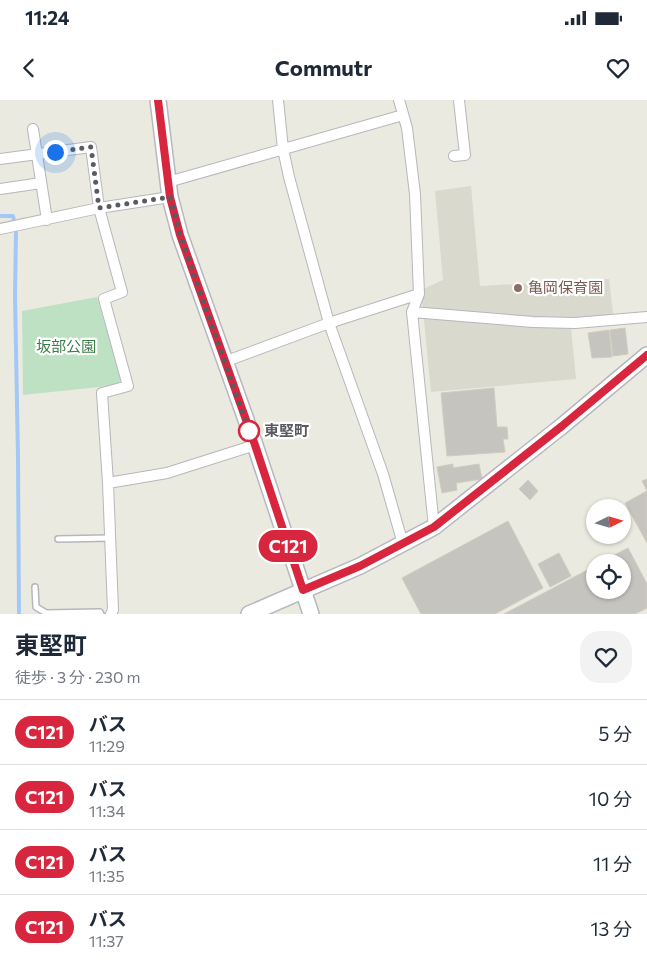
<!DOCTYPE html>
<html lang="ja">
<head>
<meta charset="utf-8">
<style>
	body { margin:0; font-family:Commissioner,"Noto Sans JP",sans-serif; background:#f2f2f3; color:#1f2937; height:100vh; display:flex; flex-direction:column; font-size:19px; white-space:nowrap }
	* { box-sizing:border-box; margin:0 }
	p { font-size:16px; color:#747a83 }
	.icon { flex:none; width:28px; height:28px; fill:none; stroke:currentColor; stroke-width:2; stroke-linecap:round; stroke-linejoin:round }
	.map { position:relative; height:514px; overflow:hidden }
	.drawer { display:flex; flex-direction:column; background:#fff; flex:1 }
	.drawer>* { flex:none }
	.badge { padding:0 10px; border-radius:16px; font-size:18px; line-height:32px }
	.needle { width:32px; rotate:85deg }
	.buttons { position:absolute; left:586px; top:399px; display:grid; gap:10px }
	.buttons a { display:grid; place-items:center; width:45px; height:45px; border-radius:50%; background:#fff; box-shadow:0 1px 4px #0004; font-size:25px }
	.you { position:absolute; width:25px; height:25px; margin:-12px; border:4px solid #fff; border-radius:50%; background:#1a73e8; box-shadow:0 0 0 8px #1a73e833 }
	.map>.badge { position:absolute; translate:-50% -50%; box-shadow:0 0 0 2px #fff }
	.round { display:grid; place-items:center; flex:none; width:52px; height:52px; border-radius:20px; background:#f2f2f3 }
	.head { display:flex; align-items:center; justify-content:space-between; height:85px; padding:0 15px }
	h1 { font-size:24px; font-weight:700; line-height:38px }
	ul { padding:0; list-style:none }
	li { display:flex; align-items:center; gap:15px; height:65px; padding:0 15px; border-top:1px solid #e0e1e3 }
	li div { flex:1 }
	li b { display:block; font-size:19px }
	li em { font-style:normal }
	li .badge { min-width:55px; font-weight:700; text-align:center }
	.status { display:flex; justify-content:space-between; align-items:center; height:35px; padding:0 25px; background:#fff; direction:ltr }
	.status svg { height:14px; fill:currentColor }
	header { display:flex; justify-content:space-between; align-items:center; height:65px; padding:0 15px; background:#fff; font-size:22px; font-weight:700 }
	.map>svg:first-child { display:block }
	.education { fill:#dad9ce }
	.green { fill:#bee1c3 }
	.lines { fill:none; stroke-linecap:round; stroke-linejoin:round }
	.stream { stroke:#a3c8f8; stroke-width:4 }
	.building { fill:#c6c4be; stroke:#cfccbf }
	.lane-casing { stroke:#b6b7bc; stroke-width:8 }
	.street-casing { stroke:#b6b7bc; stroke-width:12 }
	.secondary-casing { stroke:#b6b8be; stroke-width:18 }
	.lane { stroke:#fff; stroke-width:5 }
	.street { stroke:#fff; stroke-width:10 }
	.secondary { stroke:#fff; stroke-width:15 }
	.line-casing { stroke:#fff; stroke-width:11 }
	.line { stroke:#d7263d; stroke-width:8 }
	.walk { stroke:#595b60; stroke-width:5; stroke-dasharray:0 9 }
	.education-dot { fill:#8d6e63; stroke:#fff; stroke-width:2 }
	.stop-dot { fill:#fff; stroke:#d7263d; stroke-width:2.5 }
	.labels { text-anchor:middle; stroke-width:4.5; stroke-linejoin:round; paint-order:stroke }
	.education-label { font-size:15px; fill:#785e54; stroke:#fff; text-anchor:start }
	.park-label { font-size:15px; fill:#3a7e46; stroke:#fff }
	.stop-label { font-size:15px; font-weight:bold; fill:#595b60; stroke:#fff; text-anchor:start }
</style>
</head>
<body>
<div class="status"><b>11:24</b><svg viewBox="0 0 49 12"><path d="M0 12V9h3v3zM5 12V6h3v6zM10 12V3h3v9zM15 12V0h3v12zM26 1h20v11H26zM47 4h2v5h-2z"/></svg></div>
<header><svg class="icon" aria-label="back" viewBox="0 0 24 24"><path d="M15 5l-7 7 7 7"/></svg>Commutr<svg class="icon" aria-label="heart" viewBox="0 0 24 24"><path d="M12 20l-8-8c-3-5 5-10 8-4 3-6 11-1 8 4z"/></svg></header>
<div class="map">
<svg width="647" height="514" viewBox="0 0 647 514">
	<rect width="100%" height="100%" fill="#ebeae0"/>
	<path class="education" d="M471,86L480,186L609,179L614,222L571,227L576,279L431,292L421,190L443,180L435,91Z"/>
	<path class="green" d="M97,197L121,279L118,285L23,295L22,211Z"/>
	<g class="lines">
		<path class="stream" d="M0,116H13L16,132L15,195L18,358L19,514"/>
	</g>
	<path class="building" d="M625,228L628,254L613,256L610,230Z
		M609,230L612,257L592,258L588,233Z
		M494,288L497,327H507L508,339H503L505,352L447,356L441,293Z
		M453,364V368L479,364L482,379L456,383L457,390L442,393L437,367Z
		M647,379V443L625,403L647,391L642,381Z
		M528,380L538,391L530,400L519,389Z
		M508,421L543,488L495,514H421L402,478Z
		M628,448L647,484V508L635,514H504L595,466V490H622V462H601Z
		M559,453L571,476L550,487L538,464Z"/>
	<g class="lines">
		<g class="lane-casing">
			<path id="lane" d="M58,439L110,438
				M35,487L36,507L46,513L100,512L101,514"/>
		</g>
		<g class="street-casing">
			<path id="street" d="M278,0L283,49L289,77L329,223L383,374L403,444
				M399,0L407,28L415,94L419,194L412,212L434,427
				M33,29L47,120
				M454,56L465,55L459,0
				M0,59L91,47L99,108L122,192L104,199L128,286L102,293L108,383L113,510L111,514
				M168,82L403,15
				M0,89L41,83
				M0,129L99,108L170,97
				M412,212L533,222L575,223L647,217
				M224,262L329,223L419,194
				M108,383L167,373L255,345"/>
		</g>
		<g class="secondary-casing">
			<path id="secondary" d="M158,0L170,97L180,135L255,345L311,514
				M249,514L360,466L434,427L562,326L647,255"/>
		</g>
		<use href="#lane" class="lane"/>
		<use href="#street" class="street"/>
		<use href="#secondary" class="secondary"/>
	</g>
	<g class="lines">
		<g class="line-casing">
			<path id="line" d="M158,0L170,97L180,135L255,345L303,490L360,466L434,427L562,326L647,255"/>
		</g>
		<use href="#line" class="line"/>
		<path class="walk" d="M55,52L91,47L99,108L170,97L180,135L249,331"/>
	</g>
	<circle class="education-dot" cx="518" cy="188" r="5"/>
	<circle class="stop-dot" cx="249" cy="331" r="10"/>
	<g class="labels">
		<g class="education-label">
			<text x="528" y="193">亀岡保育園</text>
		</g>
		<g class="park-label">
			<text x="66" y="252">坂部公園</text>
		</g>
		<g class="stop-label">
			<text x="264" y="336">東堅町</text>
		</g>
	</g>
</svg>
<div class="buttons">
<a><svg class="needle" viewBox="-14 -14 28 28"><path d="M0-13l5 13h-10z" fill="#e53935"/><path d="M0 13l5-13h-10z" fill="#747a83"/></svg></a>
<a><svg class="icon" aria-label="locate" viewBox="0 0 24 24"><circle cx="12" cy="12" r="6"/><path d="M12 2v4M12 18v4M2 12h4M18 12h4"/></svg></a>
</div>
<div class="you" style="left:55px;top:52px"></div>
<b class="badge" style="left:288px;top:446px;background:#d7263d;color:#fff">C121</b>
</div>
<section class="drawer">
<div class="head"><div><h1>東堅町</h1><p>徒歩 · 3 分 · 230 m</p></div><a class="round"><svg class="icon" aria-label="heart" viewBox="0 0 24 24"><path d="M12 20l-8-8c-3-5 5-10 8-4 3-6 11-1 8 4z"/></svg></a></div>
<ul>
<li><span class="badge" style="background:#d7263d;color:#fff">C121</span><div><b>バス</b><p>11:29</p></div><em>5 分</em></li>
<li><span class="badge" style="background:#d7263d;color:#fff">C121</span><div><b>バス</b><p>11:34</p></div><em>10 分</em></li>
<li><span class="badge" style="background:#d7263d;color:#fff">C121</span><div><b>バス</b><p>11:35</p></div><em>11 分</em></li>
<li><span class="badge" style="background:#d7263d;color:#fff">C121</span><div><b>バス</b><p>11:37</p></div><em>13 分</em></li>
</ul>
</section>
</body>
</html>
